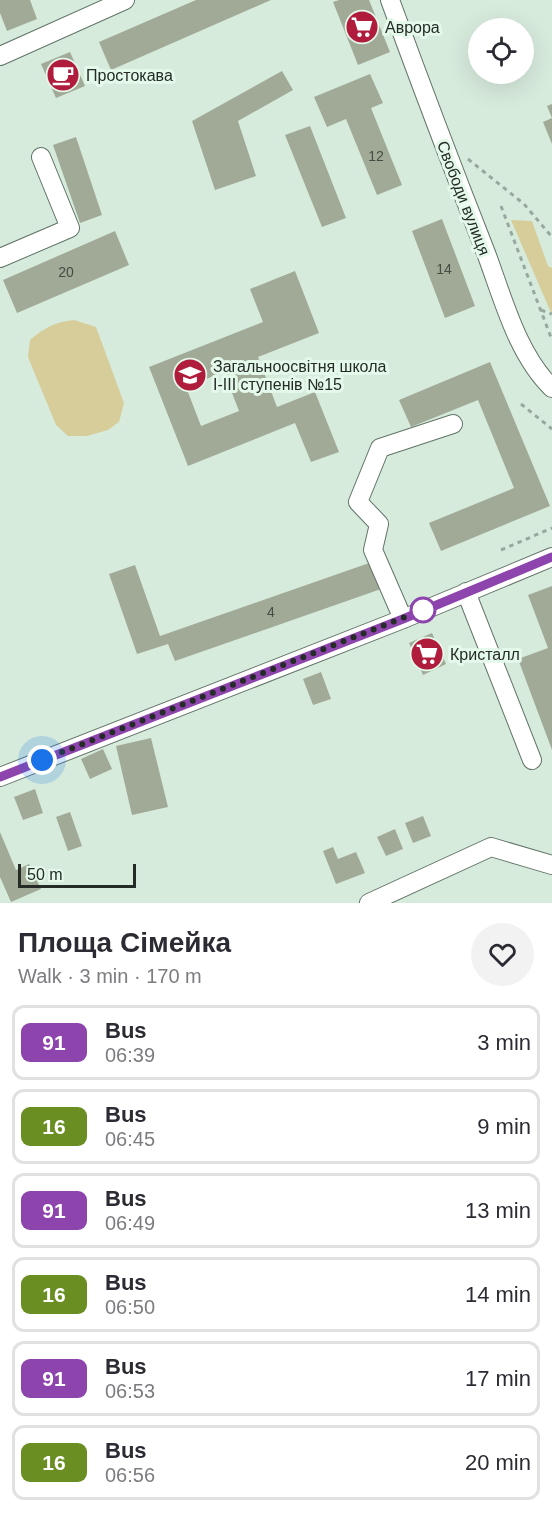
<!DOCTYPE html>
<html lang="en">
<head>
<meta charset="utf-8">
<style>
	body { margin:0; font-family:Helvetica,sans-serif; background:#f2f2f3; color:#2b2b33; height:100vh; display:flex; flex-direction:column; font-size:22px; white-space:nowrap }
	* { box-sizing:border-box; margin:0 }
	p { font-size:20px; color:#7c7c81 }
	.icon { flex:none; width:33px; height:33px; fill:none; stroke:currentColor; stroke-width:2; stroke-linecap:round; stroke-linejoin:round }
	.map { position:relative; height:903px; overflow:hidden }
	.panel { display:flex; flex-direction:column; background:#fff; flex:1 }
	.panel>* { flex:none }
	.badge { padding:0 12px; border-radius:9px; font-size:21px; line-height:39px }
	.controls { position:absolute; left:468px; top:18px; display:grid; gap:12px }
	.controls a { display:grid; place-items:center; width:66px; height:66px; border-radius:50%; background:#fff; box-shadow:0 6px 24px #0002; font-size:30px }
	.scale { position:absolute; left:18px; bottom:15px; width:118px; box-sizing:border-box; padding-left:6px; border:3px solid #252c27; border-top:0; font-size:16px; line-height:21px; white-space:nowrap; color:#252c27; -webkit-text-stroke:4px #e4f9ea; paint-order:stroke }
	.you { position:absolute; width:30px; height:30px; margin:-15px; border:4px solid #fff; border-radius:50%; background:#1a73e8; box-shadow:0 0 0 9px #1a73e833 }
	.map>.badge { position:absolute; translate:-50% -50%; box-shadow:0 0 0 3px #fff }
	.round { display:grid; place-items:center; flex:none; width:63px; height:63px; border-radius:32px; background:#f2f2f3 }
	.summary { display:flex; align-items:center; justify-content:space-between; height:102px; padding:0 18px }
	h1 { font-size:28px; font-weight:700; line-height:45px }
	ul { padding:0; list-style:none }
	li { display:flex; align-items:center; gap:18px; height:75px; margin:0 12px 9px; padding:0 6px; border:3px solid #e1e1e2; border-radius:12px }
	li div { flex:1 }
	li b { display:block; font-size:22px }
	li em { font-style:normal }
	li .badge { min-width:66px; font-weight:700; text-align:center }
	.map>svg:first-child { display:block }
	.green { fill:#d6cd9a }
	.building { fill:#a1aa97; fill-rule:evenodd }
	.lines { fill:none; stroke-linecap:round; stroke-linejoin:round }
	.minor-casing { stroke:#627467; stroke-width:20 }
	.path { stroke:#99a89e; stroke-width:3; stroke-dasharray:4.5 4.5; stroke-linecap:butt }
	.minor { stroke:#fff; stroke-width:18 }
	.line-casing { stroke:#fff; stroke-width:14 }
	.line { stroke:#8e44ad; stroke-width:9 }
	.walk { stroke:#252c27; stroke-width:6; stroke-dasharray:0 10.8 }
	.stop-dot { fill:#fff; stroke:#8e44ad; stroke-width:3 }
	.labels { text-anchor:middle; stroke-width:6; stroke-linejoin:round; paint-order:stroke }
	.number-label { font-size:14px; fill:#444c43 }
	.poi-label { font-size:16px; fill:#252c27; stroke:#e4f9ea; text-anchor:start }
	.street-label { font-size:16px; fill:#252c27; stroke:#e4f9ea }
</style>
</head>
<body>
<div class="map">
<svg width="552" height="903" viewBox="0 0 552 903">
	<rect width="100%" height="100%" fill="#d7ebdd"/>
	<path class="green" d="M511,220L532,221L548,266L552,268V315Z
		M74,320L96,327L124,403L119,422L108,430L87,436H68L56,425L28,357L30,340C44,328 55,322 74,320Z"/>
	<path class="building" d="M0,0H30L37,19L7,31L0,13Z
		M196,0H271L111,70L99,42Z
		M339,0H369L390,52L358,65L333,2Z
		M70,52L85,86L56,98L41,64Z
		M282,71L293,90L238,121L256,176L215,190L192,121Z
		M370,74L383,103L371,108L402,185L377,195L346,119L327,127L314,97Z
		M552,104V144L543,122L552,118L547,106Z
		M310,126L346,218L322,227L285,135Z
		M76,137L102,215L80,223L53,145Z
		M442,219L475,306L445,318L412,231Z
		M115,231L129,265L17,313L3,280Z
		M295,271L319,333L258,357L277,407L315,392L339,452L311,462L295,423L188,466L149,367L263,322L250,289ZM224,372L239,411L201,426L186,387Z
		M490,362L550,506L441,551L429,523L514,488L478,400L411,427L399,400Z
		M372,562L381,589L175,661L168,644L137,654L109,574L135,565L160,636Z
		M552,586V750L518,659L548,648L528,595Z
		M432,633L446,664L423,675L409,643Z
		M321,672L331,699L313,705L303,679Z
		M151,738L168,807L132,815L116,746Z
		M103,749L112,769L90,779L81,759Z
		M35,789L43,813L23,820L14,797Z
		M70,812L82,846L68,851L56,817Z
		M423,816L431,836L413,843L405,823Z
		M395,829L403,849L386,856L377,837Z
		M0,832L16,870L29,864L41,889L11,902L0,877Z
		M333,847L338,859L356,852L365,873L336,884L323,851Z"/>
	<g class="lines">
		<g class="minor-casing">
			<path id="minor" d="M390,0C421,85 453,169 486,253C503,298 517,354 552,388
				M0,56L125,0
				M0,258L70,228L41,157
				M466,592L532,760
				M403,619L373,550L379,524L358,502L380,448L453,424
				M0,777L403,619L552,557
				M369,903L491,847L552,865"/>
		</g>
		<path class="path" d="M468,159L524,204L552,237
			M501,206L552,340
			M541,310L552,314
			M521,404L552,429
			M501,550L552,528"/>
		<use href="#minor" class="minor"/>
	</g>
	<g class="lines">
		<g class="line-casing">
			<path id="line" d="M0,777L403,619L552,557"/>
		</g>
		<use href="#line" class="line"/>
		<path class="walk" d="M42,760L423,610"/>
	</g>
	<defs>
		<g id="supermarket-disc" transform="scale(1.725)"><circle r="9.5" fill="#b01c3c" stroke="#e4f9ea"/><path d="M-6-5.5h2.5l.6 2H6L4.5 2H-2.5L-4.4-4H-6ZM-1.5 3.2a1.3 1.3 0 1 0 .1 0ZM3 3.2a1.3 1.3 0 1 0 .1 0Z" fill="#fff"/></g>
		<g id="cafe-disc" transform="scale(1.725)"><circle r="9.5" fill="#b01c3c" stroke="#e4f9ea"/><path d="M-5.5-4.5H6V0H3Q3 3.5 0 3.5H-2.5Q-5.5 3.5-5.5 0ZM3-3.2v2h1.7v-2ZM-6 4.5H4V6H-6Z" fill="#fff"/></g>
		<g id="school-disc" transform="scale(1.725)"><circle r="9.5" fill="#b01c3c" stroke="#e4f9ea"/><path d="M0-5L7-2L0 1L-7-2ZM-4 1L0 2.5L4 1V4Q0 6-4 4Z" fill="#fff"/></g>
	</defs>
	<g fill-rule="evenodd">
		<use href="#supermarket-disc" x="362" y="27"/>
		<use href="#cafe-disc" x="63" y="75"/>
		<use href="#school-disc" x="190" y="375"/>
		<use href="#supermarket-disc" x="427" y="654"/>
	</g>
	<circle class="stop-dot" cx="423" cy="610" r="12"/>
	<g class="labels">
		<g class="number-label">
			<text x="376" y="161">12</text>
			<text x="444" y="274">14</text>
			<text x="66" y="277">20</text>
			<text x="271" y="617">4</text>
		</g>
		<g class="poi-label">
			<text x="385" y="33">Аврора</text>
			<text x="86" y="81">Простокава</text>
			<text x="213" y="372">Загальноосвітня школа<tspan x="213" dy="18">І-ІІІ ступенів №15</tspan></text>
			<text x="450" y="660">Кристалл</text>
		</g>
		<g class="street-label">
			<text transform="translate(464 198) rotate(69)" y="6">Свободи вулиця</text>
		</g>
	</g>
</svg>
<div class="controls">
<a><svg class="icon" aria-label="locate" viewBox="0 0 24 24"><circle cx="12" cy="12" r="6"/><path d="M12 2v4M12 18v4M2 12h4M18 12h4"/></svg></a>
</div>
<div class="scale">50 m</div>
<div class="you" style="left:42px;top:760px"></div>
</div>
<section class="panel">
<div class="summary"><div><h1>Площа Сімейка</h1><p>Walk · 3 min · 170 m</p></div><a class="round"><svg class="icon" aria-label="heart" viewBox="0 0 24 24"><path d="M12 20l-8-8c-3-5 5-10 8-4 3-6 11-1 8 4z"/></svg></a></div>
<ul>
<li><span class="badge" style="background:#8e44ad;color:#fff">91</span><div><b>Bus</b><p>06:39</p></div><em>3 min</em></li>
<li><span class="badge" style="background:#6b8e23;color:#fff">16</span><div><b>Bus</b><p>06:45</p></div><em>9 min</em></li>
<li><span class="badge" style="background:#8e44ad;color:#fff">91</span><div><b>Bus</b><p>06:49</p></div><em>13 min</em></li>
<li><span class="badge" style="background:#6b8e23;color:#fff">16</span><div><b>Bus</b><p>06:50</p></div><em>14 min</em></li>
<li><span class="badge" style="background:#8e44ad;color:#fff">91</span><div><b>Bus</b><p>06:53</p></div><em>17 min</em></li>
<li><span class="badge" style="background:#6b8e23;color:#fff">16</span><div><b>Bus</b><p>06:56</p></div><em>20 min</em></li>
</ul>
</section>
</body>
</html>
